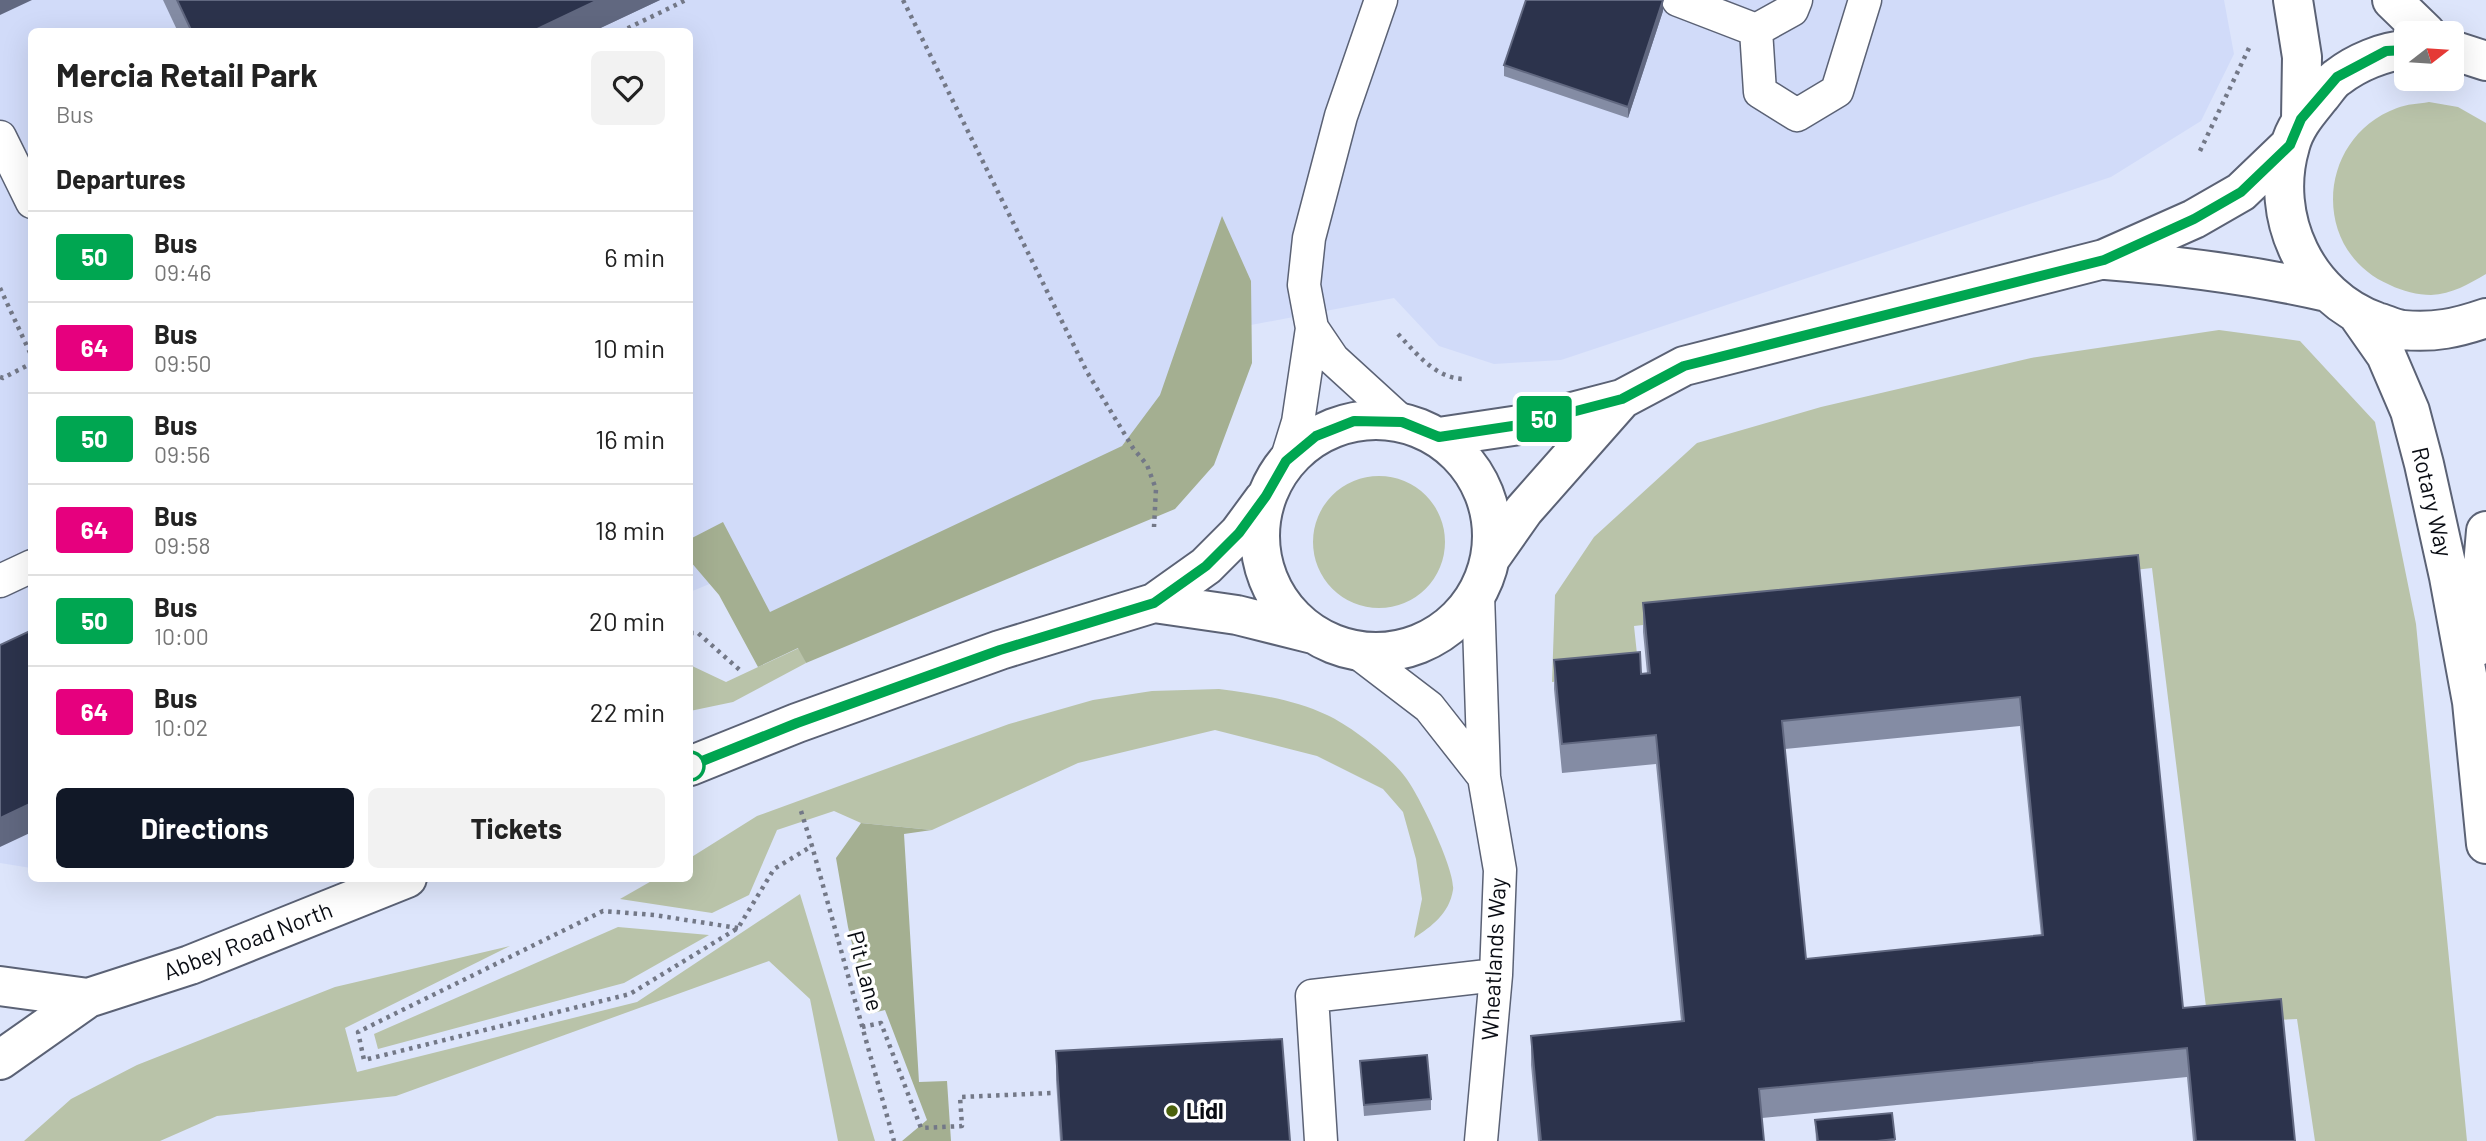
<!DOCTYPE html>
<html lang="en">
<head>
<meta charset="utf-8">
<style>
	body { margin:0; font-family:Barlow,sans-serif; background:#f2f2f2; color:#222; height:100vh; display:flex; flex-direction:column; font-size:26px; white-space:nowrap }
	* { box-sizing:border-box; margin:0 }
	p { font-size:23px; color:#767676 }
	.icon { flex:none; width:38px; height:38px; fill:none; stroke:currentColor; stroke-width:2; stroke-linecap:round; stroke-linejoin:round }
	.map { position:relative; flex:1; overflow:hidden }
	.details { position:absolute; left:28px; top:28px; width:665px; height:854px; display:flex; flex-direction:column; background:#fff; border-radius:10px; box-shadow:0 7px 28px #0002 }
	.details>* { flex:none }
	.badge { padding:0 14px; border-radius:5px; font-size:24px; line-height:46px }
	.needle { width:46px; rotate:73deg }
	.fabs { position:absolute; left:2394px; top:21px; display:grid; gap:14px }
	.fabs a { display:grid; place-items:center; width:70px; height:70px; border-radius:10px; background:#fff; box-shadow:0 7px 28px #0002; font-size:35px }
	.map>.badge { position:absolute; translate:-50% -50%; box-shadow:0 0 0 4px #fff }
	h2 { padding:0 28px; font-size:26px; line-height:63px }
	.round { display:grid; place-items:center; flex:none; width:74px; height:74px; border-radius:10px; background:#f2f2f2 }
	.head { display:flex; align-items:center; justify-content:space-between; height:119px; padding:0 28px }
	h1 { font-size:33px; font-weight:700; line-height:52px }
	.primary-button { display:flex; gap:14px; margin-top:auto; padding:14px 28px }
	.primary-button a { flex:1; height:80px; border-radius:10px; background:#111827; color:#fff; font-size:28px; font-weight:700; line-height:80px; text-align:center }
	.primary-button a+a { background:#f2f2f2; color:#222 }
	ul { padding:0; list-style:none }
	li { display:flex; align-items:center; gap:21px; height:91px; padding:0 28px; border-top:2px solid #e0e0e0 }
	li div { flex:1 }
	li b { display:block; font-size:26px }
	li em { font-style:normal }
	li .badge { min-width:77px; font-weight:700; text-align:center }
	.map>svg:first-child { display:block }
	.built { fill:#d1dbf9 }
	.green { fill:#b9c3a9 }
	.forest { fill:#a4af91 }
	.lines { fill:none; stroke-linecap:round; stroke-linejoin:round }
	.service-casing { stroke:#5b6275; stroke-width:35 }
	.tertiary-casing { stroke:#5b6275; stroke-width:42 }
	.path { stroke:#737887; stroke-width:4.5; stroke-dasharray:3.5 5; stroke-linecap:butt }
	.service { stroke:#fff; stroke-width:32 }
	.tertiary { stroke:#fff; stroke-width:38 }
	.wall { fill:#848ca4; fill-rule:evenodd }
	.shaded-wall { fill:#616880 }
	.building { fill:#2c334c; stroke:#616880; stroke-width:2; fill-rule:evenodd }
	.line-casing { stroke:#fff; stroke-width:16 }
	.line { stroke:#00a651; stroke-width:10 }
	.stop-dot { fill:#fff; stroke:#00a651; stroke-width:3.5 }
	.poi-dot { fill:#4b610c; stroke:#fff; stroke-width:2.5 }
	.labels { text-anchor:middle; stroke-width:7; stroke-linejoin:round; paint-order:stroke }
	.street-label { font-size:23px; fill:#090c13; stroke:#fff }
	.poi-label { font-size:23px; font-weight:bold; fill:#090c13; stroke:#fff; text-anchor:start }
</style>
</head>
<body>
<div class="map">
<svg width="2486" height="1141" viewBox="0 0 2486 1141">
	<rect width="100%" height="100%" fill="#dde5fb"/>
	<path class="built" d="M0,0H2224L2234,54L2201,121L2111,177L1561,360L1494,364L1439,346L1394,298L1198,335L1182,443L772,624L729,576L690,592V32H32L31,868L0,863Z"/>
	<path class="green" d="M2429,102L2458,107L2486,123V274C2469,284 2452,294 2431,295C2418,295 2402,291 2390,285C2310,251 2316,138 2397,108C2407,104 2418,104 2429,102Z
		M2219,330L2300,341L2375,422L2416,624L2467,1141H2315L2297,1019L2208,1023L2152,568L1634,626L1639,673L1552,682L1555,595L1594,537L1697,443L1821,407L2031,358Z
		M1313 542a66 66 0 1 1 132 0a66 66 0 1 1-132 0Z
		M799,648L806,663L733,702L690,711V665L726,682Z
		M1219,689C1256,694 1293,699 1327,715C1351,726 1391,757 1406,778C1419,795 1456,871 1453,890C1449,914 1432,926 1414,938L1422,899L1416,859L1403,812L1383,789L1317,756L1215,730L1078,763L932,830L861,823L834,811L777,830L749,895L712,913L620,899L655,879L690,878V858L757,816L1009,724L1093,700L1152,691Z
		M800,894L875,1141H838L810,999L769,961L396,1096L217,1116L160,1141H24L71,1099L137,1065L335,987L510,946L345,1028L357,1072L637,1002Z
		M618,927L709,935L624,983L378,1049L374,1034Z"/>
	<path class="forest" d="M1222,216L1251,281L1252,363L1214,465L1175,509L806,663L798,648L758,667L719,595L690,561V539L723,522L770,612L1122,446L1160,395Z
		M861,823L932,830L904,834L919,1082L947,1081L951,1141H902L927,1120L885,1010L869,1014L848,927L836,858Z"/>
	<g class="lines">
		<g class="service-casing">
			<path id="service" d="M1678,0L1756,30L1792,10L1796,0
				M1756,30L1760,92L1797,115L1837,91L1865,0
				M0,137L32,202
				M1312,328L1333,359L1402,422
				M1286,461L1298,422L1312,328L1304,285L1309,238L1341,116L1381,0
				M0,581L32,566
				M1478,594L1484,777L1500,870L1496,975L1481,1141
				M1357,652L1429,707L1484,777
				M1321,1141L1312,996L1496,975"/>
		</g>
		<g class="tertiary-casing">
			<path id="tertiary" d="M2293,0L2302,57L2301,119
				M2392,0L2426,33
				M2406,50C2384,51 2356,63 2338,77C2331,81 2326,90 2320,97C2308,112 2295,126 2290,146C2269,217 2306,297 2377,322C2385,324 2394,329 2403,330C2434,333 2457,328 2486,318
				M2452,50L2486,61
				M2106,260C2182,266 2253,275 2327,292
				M2358,315L2386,355L2410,411L2424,464L2449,577L2472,702L2486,844
				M1260 536a116 116 0 1 1 232 0a116 116 0 1 1-232 0Z
				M1439,437L1526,424L1622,399L1684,366L2104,259L2194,219L2241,192L2290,145
				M1491,557L1524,510L1622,399
				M1154,603L1237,615L1313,634
				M2476,647L2486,531
				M690,766L797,723L1000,650L1154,603L1206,566L1239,533L1264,499
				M0,986L88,998
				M0,1060L88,998L190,965L407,878"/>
		</g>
		<path class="path" d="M903,0L1087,372L1133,448L1147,465L1156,489L1154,527
			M620,32L686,0
			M2200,151L2249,48
			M0,288L32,357
			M1398,334C1417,354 1436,379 1465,379
			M0,377L3,378L32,363
			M690,633H698L742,672
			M801,811L812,846L894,1141
			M738,928L654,915L603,911L358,1032L364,1060L630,994L738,928L774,869L812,846
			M862,1027L881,1023L921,1128L962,1126L960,1097L1053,1093"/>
		<use href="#service" class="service"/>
		<use href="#tertiary" class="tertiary"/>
	</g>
	<path class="wall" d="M163,0H660L592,32H178Z
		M1663,11L1628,118L1504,76V65Z
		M2138,555L2183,1008L2295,1141H2193L2187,1077L1762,1118L1764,1141H1538L1531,1065V1036L1681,1021L1656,764L1562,773L1554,689V660L1641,674L1647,673L1643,632V603ZM2020,726L2041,936L1806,959L1785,749Z
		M1056,1051L1290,1141H1060L1056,1080Z
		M1360,1061L1431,1099V1110L1364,1116Z
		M1892,1113L1895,1141H1816L1815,1120Z"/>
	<path class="shaded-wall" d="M0,0H32L0,15Z
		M598,0H660L592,32H531Z
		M1663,0V11L1628,118V107Z
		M32,803V832L0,847V818Z"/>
	<path class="building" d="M177,0H598L531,32H192Z
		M1526,0H1663L1628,107L1504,65Z
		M2138,555L2183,1008L2281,999L2295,1141H2196L2187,1048L1759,1089L1764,1141H1541L1531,1036L1684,1021L1656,735L1562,744L1554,660L1640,652L1641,674L1650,673L1643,603ZM2020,697L2043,935L1806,959L1782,721Z
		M32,630V803L0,818V645Z
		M1282,1039L1290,1141H1062L1056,1051Z
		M1427,1055L1431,1099L1364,1105L1360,1061Z
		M1892,1113L1895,1139L1877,1141H1818L1815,1120Z"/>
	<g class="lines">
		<g class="line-casing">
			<path id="line" d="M690,766L797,723L1000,650L1154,603L1206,566L1239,533L1266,496L1286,461L1316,436L1354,421L1402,422L1439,437L1526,424L1622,399L1684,366L2104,260L2194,219L2241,192L2290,145L2301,119L2337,77L2386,51L2406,50"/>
		</g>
		<use href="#line" class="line"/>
	</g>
	<circle class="stop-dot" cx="690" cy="766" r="14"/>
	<circle class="poi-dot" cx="1172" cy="1111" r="7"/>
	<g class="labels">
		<g class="street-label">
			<text transform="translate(2432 502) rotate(77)" y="8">Rotary Way</text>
			<text transform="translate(248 941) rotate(-21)" y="8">Abbey Road North</text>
			<text transform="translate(1494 959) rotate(-87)" y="8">Wheatlands Way</text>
			<text transform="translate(865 971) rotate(75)" y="8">Pit Lane</text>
		</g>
		<g class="poi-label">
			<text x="1186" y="1119">Lidl</text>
		</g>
	</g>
</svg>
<div class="fabs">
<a><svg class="needle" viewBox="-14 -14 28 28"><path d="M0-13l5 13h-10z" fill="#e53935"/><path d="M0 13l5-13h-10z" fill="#767676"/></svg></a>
</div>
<b class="badge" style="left:1544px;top:419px;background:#00a651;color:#fff">50</b>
<section class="details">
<div class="head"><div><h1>Mercia Retail Park</h1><p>Bus</p></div><a class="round"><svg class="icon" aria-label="heart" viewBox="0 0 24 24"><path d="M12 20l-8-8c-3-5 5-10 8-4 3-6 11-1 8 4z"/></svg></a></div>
<h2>Departures</h2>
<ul>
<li><span class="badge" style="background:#00a651;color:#fff">50</span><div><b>Bus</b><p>09:46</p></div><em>6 min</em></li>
<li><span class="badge" style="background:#e6007e;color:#fff">64</span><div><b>Bus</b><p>09:50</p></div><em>10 min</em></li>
<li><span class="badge" style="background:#00a651;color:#fff">50</span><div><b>Bus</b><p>09:56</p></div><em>16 min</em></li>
<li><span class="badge" style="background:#e6007e;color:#fff">64</span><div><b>Bus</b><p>09:58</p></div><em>18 min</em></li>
<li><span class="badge" style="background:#00a651;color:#fff">50</span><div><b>Bus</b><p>10:00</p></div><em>20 min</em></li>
<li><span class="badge" style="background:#e6007e;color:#fff">64</span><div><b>Bus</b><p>10:02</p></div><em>22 min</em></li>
</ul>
<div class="primary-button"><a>Directions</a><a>Tickets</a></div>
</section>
</div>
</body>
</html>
